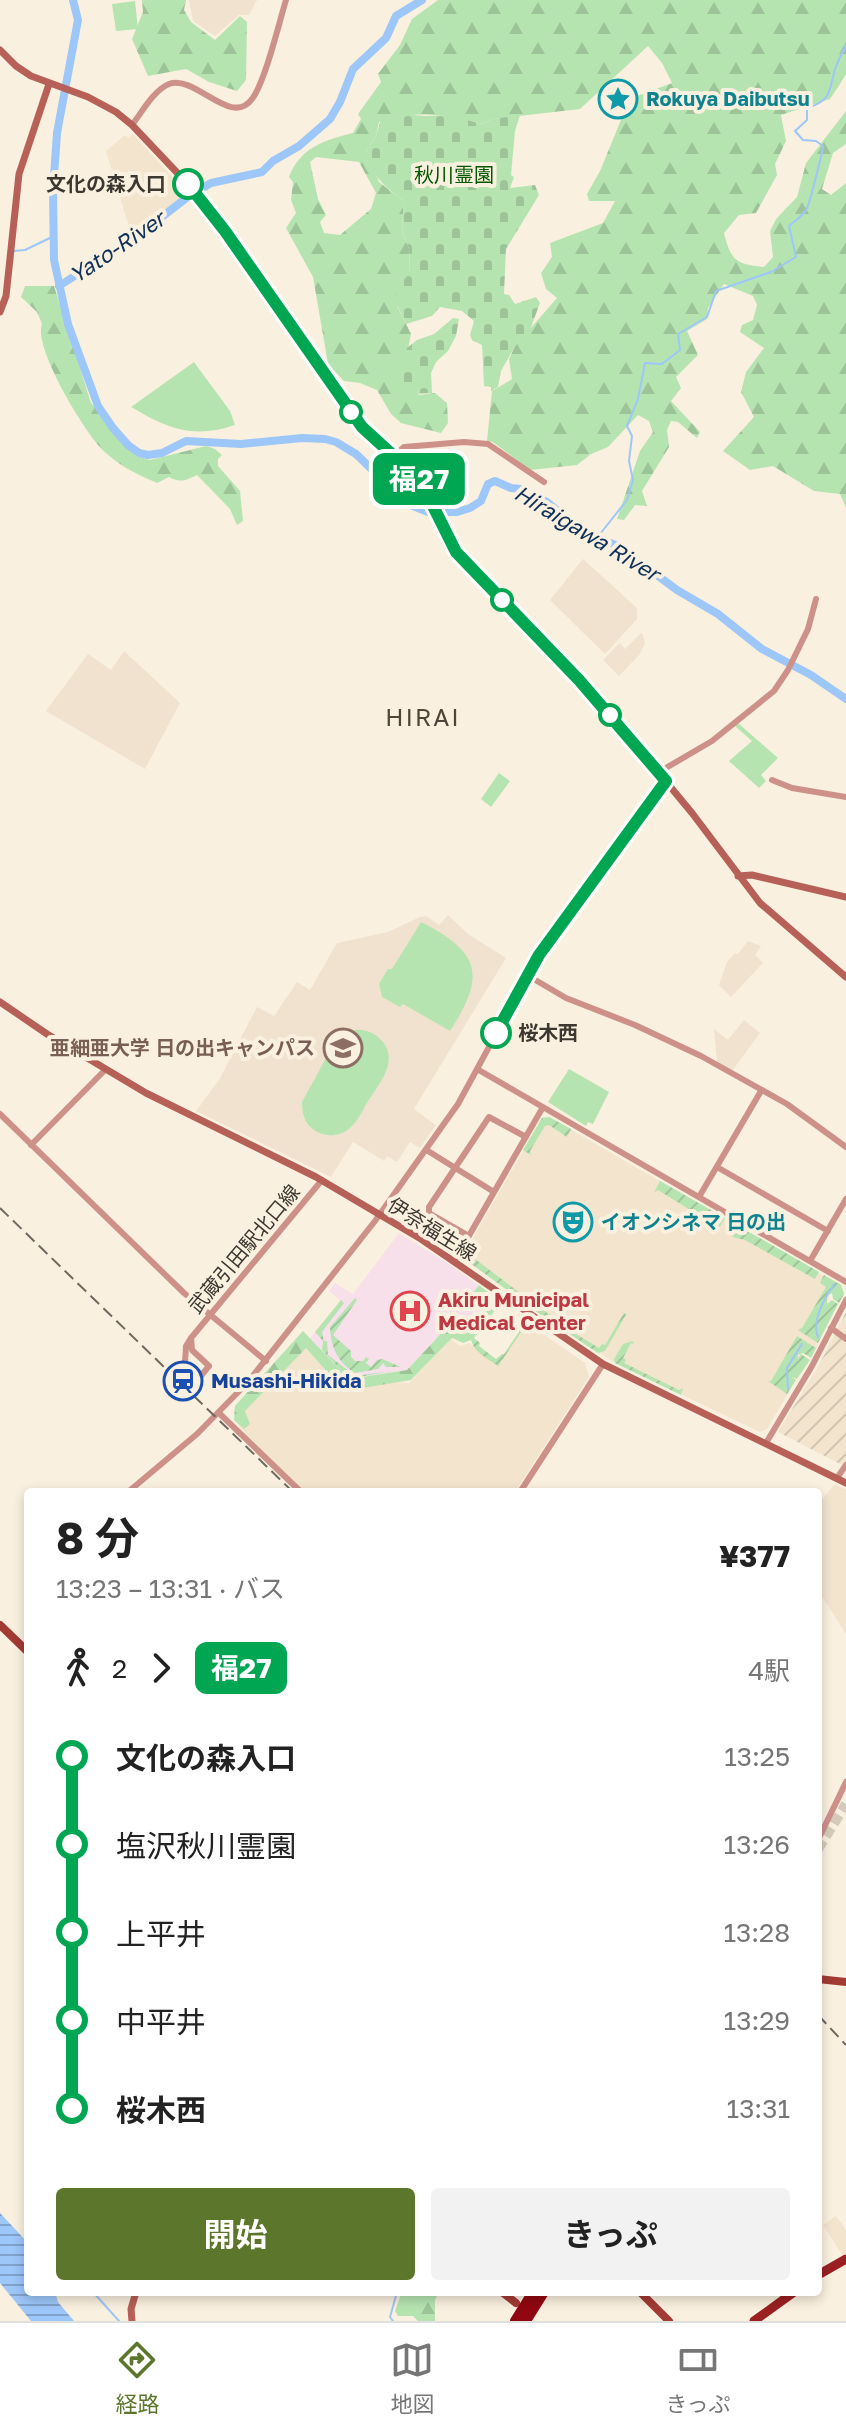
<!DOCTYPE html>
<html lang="ja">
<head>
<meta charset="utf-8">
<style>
	body { margin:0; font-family:"Golos Text","Noto Sans JP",sans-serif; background:#f2f2f2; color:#222; height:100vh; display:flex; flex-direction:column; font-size:30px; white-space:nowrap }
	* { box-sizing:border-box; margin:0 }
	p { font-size:26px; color:#767676 }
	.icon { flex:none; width:44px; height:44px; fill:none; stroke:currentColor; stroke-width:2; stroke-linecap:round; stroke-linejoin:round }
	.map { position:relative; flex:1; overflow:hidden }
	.side { position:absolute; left:24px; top:1488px; width:798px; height:808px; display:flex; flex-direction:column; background:#fff; border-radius:8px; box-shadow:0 4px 12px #0003 }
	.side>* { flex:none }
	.badge { padding:0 16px; border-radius:12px; font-size:28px; line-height:52px }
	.map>.badge { position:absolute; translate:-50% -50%; box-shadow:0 0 0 4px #fff }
	.legs { display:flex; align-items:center; gap:12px; height:88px; padding:0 32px; font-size:26px }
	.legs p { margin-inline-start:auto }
	.summary { display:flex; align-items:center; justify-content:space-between; height:136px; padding:0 32px }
	h1 { font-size:44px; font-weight:700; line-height:60px }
	.cta { display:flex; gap:16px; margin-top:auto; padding:16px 32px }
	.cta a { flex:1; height:92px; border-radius:8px; background:#5c772b; color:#fff; font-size:32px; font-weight:700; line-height:92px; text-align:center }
	.cta a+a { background:#f2f2f2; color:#222 }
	ul { padding:0 32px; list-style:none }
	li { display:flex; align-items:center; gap:28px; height:88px; font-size:30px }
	li i { display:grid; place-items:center; width:12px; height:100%; margin:0 10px; background:currentColor }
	li i::after { content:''; width:20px; height:20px; margin:-10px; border:6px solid; border-radius:50%; background:#fff }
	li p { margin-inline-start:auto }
	li:first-child i { background:linear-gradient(#0000 50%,currentColor 0) }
	li:last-child i { background:linear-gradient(currentColor 50%,#0000 0) }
	.tab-bar { display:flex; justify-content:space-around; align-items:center; height:112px; border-top:2px solid #e0e0e0; background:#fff; font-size:22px; color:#767676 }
	.tab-bar a { display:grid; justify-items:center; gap:4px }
	.tab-bar .selected { color:#5c772b }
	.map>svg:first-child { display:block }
	.built { fill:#f3e4ce }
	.industrial { fill:url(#industrial-furrows) }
	.education { fill:#f0e2cf }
	.medical { fill:#f8e0ea }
	.forest { fill:url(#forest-firs); fill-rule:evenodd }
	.cemetery { fill:url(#cemetery-stones) }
	.park { fill:#b6e4b1 }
	.garden { fill:url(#garden-furrows) }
	.water { fill:url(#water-rules) }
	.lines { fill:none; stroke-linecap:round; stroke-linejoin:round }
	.stream { stroke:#9dc6f9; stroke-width:2 }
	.river { stroke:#9dc6f9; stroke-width:8 }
	.motorway-tunnel { stroke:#d4cbbc; stroke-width:10; stroke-dasharray:10 5; stroke-linecap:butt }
	.tertiary { stroke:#cd918a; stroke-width:6 }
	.secondary { stroke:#b66058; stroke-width:7 }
	.primary { stroke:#a33a34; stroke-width:8 }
	.trunk { stroke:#9a2022; stroke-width:9 }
	.motorway { stroke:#910711; stroke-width:10 }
	.rail { stroke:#6f6960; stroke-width:2; stroke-dasharray:12 6; stroke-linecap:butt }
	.line-1-casing { stroke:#fff; stroke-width:18 }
	.line-1 { stroke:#00a651; stroke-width:12 }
	.stop-1-dot { fill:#fff; stroke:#00a651; stroke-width:4 }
	.labels { text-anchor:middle; stroke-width:8; stroke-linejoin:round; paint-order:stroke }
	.culture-label { font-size:20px; font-weight:bold; fill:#0d838f; stroke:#faf0df; text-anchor:start }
	.park-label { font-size:20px; fill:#015800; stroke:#faf0df }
	.stop-label { font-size:20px; font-weight:bold; fill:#3c3831; stroke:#faf0df; text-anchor:end }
	.education-label { font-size:20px; font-weight:bold; fill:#785e54; stroke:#faf0df; text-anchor:end }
	.street-label { font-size:20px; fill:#3c3831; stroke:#faf0df }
	.health-label { font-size:20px; font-weight:bold; fill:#be3a42; stroke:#faf0df; text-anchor:start }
	.transit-label { font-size:20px; font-weight:bold; fill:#164399; stroke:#faf0df; text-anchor:start }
	.water-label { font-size:22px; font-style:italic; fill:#10325a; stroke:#faf0df }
	.quarter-label { font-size:24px; letter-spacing:2px; fill:#4e4638; stroke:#faf0df }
</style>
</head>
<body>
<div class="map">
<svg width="846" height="2321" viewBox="0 0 846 2321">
	<defs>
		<pattern id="industrial-furrows" width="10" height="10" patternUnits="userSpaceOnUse" patternTransform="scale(2)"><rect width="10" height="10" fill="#f3e4ce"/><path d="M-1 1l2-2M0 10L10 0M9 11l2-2" fill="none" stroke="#d1c4b1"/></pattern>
		<pattern id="forest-firs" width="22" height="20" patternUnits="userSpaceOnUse" patternTransform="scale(2)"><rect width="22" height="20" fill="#b6e4b1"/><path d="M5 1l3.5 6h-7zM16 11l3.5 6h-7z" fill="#9dc499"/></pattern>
		<pattern id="cemetery-stones" width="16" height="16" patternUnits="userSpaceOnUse" patternTransform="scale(2)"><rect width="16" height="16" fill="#b6e4b1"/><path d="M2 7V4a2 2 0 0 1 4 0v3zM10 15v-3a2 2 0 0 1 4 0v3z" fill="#9dc499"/></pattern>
		<pattern id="garden-furrows" width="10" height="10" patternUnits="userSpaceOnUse" patternTransform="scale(2)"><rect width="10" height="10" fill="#b6e4b1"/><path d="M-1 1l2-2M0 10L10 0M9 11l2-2" fill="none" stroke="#9dc499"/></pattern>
		<pattern id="water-rules" width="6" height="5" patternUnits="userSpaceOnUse" patternTransform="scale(2)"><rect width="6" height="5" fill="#9dc6f9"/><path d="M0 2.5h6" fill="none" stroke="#81a2ca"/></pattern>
	</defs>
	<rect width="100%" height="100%" fill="#faf0df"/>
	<path class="built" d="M133,134L189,195L132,237L106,151L125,135L128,138Z
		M549,1117L833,1281L816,1349L800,1339L789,1392L767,1429L760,1432L615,1363L553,1324L466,1260L465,1252L542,1118Z
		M423,1212L443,1224L434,1239L414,1228Z
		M527,1323L585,1363L589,1377L515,1492H305L254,1443L234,1420L235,1406L303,1331L346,1380L409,1383L451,1339L460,1346L469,1343L497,1363Z
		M835,1484L846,1489V1634L818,1590V1504Z
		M836,2216L846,2230V2254L843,2256L823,2225Z"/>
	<path class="industrial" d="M846,1312V1467L778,1432L818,1367Z"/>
	<path class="education" d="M189,0H257L249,15H239L215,36L193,21Z
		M583,559L637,608V619L605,654L550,600Z
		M642,632L645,643L640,654L619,676L603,660L620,643L625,649Z
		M124,651L180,703L145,769L46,711L88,654L111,670Z
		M448,915L468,934L506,958L414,1109L436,1125L420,1148L410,1142L397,1162L387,1156L384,1161L353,1142L331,1177L196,1111L219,1080L257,1007L274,1016L297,982L310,990L337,943L388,932L420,917L426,916L439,925Z
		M748,941L761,946L755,955L763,963L731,997L719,985L727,962L735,953L738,954Z
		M744,1020L760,1033L732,1071L717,1062L714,1029L728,1040Z"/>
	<path class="medical" d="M399,1233L451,1265L496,1299L472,1330L460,1332L449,1324L407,1370L349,1379L310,1338L341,1301L329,1291L335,1283L353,1294Z"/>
	<path class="forest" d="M142,0H186L184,10L191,22L215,40L240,16L247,22L246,80L237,91L209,82L186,69L148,76L132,39L143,12Z
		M438,0H846V74L840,84L830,99L781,115L786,141L775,164L777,175L756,213L739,215L724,233C731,261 736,264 764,267L773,257L770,231L776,219L797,197L806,163L846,111V144L833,153L822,189L831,195L846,183V508L840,494L814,491L773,466L750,470L723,451L754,417L741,392L746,372L764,348L740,332L742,325L753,320L757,305L753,296L724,284L708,308L707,319L687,331L698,355L676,377L681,388L671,401L700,432L697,438L678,422L671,421L667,430L669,447L642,491L647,506L635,505L624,520L617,519L640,451L653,432L649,421L638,415L608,447L591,454L577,465L530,470L493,442L487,441L492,391L512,379L509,359L515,346L557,298L546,289L541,273L552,257L550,243L603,223L615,201H589L587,194L600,171L623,115L637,96L672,83L662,63L648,46L580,109L492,119L481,124C448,114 412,110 379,122L376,136L366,151L379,182L404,201L402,231L409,249L410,274L397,306L411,334L405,364L419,395L435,393L447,403L448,423L441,433L401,423L391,414L377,390L360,383L344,381L328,364L313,277L286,228L296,213L291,200L293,182L289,177C300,148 324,140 353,133L361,119L358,114L381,82L378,74L400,45L412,19ZM316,157L359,162L376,193L371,209L340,235L324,233L320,222L326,215L318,199L310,162Z
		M25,286H54L91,403L136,456L150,460L206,446L215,449L222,455L218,459V466L240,491L243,521L237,525L230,509L197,475C185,481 181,483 169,477L157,483C136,474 115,464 99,446C82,427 33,347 42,324L37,312L21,297Z
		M496,1299L500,1302L471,1340L463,1343L452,1338L411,1380L344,1391L306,1348L245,1411L250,1424L244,1429L234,1420L235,1406L303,1331L349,1379L407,1370L450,1324L460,1332L472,1330Z
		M402,2292H439L435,2300V2321H418L413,2316H398L395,2311Z"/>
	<path class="cemetery" d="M402,114L425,116L451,115L481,124L492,119L520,115L515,131L511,175L514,177L510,188L535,185L539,195L506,249L504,294L509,295L515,304L536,297L540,303L530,330L515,346L501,371L498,387L491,391V387L484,386L482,345L472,340L470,335L474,321L462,311L440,307L432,316L406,324L397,305L395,290L410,273L409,249L402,231L404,201C385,186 370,176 366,151L376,136L382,116Z
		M453,318L459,319L456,336L448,351L436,362L431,373L432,393L410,394L391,376L393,369L405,364L407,348L417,340L434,334Z"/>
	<path class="park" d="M135,1L138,29L116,31L112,4Z
		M194,362L230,411L235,425C193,439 168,429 131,407Z
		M738,723L778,758L761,775L766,781L759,788L729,761L752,741L735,726Z
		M499,773L510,781L491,807L481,799Z
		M421,922C481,952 486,976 450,1031L403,1004L400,1007L382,997L379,984L388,969H392Z
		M354,1030C365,1029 374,1032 382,1041C400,1061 378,1085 367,1103C361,1113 355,1127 344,1132C334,1137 323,1136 314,1130C304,1123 302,1113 302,1102L336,1040Z
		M569,1069L609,1092L593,1124L588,1122L586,1126L548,1102Z"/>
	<path class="garden" d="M549,1117L571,1129L567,1137L549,1125L545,1126L530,1151L531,1155L523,1150L542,1118Z
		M660,1181L725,1218L719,1228L658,1190L654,1193Z
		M730,1221L819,1272L815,1279L745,1240L732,1237L734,1234L725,1229Z
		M476,1256L475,1259L532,1302L529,1306L470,1263Z
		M824,1275L841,1285L844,1294L839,1303L833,1299L832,1293L827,1296V1304L832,1300L838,1304L818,1343L798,1330L802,1328L826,1287L820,1283Z
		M479,1285L496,1299L472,1330L460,1332L450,1324L436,1339L460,1308L463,1311L460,1309L454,1317L455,1322L464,1330L472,1329L484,1313L482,1311L486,1312L489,1306L471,1296L464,1305L466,1308L463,1306Z
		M355,1298L357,1300L333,1335L351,1351V1357L355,1361H363L366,1357L369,1359L366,1363L371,1367L377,1360L382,1359L401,1367H386L383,1363L378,1369L355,1373C337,1361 331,1348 330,1327Z
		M341,1300L344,1303L322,1332L324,1341H327L328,1355L355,1376L391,1371L349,1379L322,1350L323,1341L315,1332Z
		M500,1302L514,1312L500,1304L474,1338L480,1343L479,1346L496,1359L502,1354H504L525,1323L517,1314L528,1322L498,1366C488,1359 474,1352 471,1340Z
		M540,1304L539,1307L569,1329L571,1328V1331L599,1348L602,1344L605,1345L624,1313L622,1310L626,1315L605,1351L598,1353L534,1310Z
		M797,1336L816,1348L811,1358L803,1353L798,1355V1358L801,1354L810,1360L797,1379L792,1377L796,1380L787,1394L768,1381H771Z
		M633,1341L634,1344L631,1343L623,1358L626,1360L624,1363L679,1390L683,1388L681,1395L615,1363L614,1359L623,1344Z"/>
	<path class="water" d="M0,2213L28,2243V2292H55L58,2302L74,2321H31L0,2283Z"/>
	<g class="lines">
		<path class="stream" d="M13,251L25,250L52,237
			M601,539L600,534L627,500L633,480L629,461L632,436L627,426L638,399L645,363L662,364L680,350L678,334L707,317L716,291L771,272L796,257L789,226C795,221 804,215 807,208C810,202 823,150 823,146L816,141L803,140L795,131L807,120V108C832,100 829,91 835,69C838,61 842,53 846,45
			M818,1337C811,1321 825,1298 834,1284
			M788,1389L787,1368L802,1344
			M93,2292L119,2321
			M393,2321L390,2317L397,2292"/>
		<path class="river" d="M73,0L78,20L57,133L53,191L54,260L68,324L98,406L113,428L128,445L139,453L148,455L162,453L186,441L241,444L302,438L325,439L336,442L356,454L408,504L428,512H457L470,508L481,501L488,484L495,481L511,488L521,489L547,502L583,532L618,546L677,590L718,614L762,649L811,675L846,699
			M59,286L137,236L189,196L211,183L262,172L273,161L299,146L330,119L340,102L353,69L386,38L396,16L422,0"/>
		<path class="motorway-tunnel" d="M818,1849L846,1804"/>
		<path class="tertiary" d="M132,125C142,112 154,90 169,84C195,74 231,128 252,99C265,82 279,23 286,0
			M394,456L404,447L464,442L488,444L544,482
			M659,772L712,741L774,691L788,670L808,629L816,599
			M772,780L792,788L846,797
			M528,972L532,978L566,998L635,1025L701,1056L787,1104L846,1147
			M477,1069L846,1282
			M0,1114L184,1293L266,1361
			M31,1145L106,1069
			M428,1151L494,1192
			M717,1167L828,1231
			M699,1197L761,1091
			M469,1236L429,1213V1207L489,1117L526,1137
			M455,1260L543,1107
			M810,1261L846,1199
			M831,1328L846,1339
			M191,1338L192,1350L209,1366L200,1377L185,1363L186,1346L191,1338L322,1180
			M219,1413L301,1492
			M766,1443L812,1366L846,1300
			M837,1478L846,1465
			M128,1492L197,1434L248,1382L375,1221L458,1104L539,955L666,781
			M520,1492L603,1364
			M818,1840L846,1782"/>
		<path class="secondary" d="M0,50L16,66L31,76L88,97L116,112L132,125L185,181L225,231L362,427L420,480L456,552L541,639L620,726L692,813L760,903L846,977
			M0,312L6,296L19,174L49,84
			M738,876L752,875L846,897
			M0,1002L47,1034L146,1093L316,1177L421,1239L603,1364L846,1483
			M132,2321L131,2309L136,2292"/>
		<path class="primary" d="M0,1625L28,1652
			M818,1979L846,1982
			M502,2292L516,2303
			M640,2292L669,2321"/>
		<path class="trunk" d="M818,2275L846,2259
			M754,2321L794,2292"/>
		<path class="motorway" d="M515,2321L533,2292
			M526,2321L544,2292"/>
		<path class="rail" d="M0,1208L293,1492
			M818,2015L846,2045"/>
	</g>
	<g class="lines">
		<g class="line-1-casing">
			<path id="line-1" d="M188,184L225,231L362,427L420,480L456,552L579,680L666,781L539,955L496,1033"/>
		</g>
		<use href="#line-1" class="line-1"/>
	</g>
	<defs>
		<g id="sight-ring" transform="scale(2)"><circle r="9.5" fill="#faf0df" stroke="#0f9aa8" stroke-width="1.5"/><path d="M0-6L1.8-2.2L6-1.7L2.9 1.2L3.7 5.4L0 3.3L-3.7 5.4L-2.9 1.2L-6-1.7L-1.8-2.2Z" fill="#0f9aa8"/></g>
		<g id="university-ring" transform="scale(2)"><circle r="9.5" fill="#faf0df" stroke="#8d6e63" stroke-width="1.5"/><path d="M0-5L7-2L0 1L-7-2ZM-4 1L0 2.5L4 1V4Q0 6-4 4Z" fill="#8d6e63"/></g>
		<g id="theatre-ring" transform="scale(2)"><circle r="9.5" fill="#faf0df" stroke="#0f9aa8" stroke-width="1.5"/><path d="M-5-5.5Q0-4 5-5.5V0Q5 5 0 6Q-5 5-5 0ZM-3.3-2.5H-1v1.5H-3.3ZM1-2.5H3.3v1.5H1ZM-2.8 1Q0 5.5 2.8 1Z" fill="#0f9aa8"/></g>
		<g id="hospital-ring" transform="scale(2)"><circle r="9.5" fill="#faf0df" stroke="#e0444e" stroke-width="1.5"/><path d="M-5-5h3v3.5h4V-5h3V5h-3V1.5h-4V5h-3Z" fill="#e0444e"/></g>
		<g id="station-ring" transform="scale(2)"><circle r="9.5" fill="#faf0df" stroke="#1a4fb4" stroke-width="1.5"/><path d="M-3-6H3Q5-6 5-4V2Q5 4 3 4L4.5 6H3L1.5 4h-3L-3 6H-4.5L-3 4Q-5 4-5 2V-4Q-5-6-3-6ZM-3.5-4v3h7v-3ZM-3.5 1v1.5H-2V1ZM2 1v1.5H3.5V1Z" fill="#1a4fb4"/></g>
	</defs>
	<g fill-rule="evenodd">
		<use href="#sight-ring" x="618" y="99"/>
		<use href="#university-ring" x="343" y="1048"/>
		<use href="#theatre-ring" x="573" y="1222"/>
		<use href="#hospital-ring" x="410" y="1311"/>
		<use href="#station-ring" x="183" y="1381"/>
	</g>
	<g class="stop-1-dot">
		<circle cx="188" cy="184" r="14"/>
		<circle cx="351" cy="412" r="10"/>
		<circle cx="502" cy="600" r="10"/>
		<circle cx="610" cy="715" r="10"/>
		<circle cx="496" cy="1033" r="14"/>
	</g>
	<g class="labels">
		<g class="culture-label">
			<text x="646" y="106">Rokuya Daibutsu</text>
			<text x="601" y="1229">イオンシネマ 日の出</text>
		</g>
		<g class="park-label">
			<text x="454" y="182">秋川霊園</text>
		</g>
		<g class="stop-label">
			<text x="166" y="191">文化の森入口</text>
			<text x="518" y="1040" text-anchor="start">桜木西</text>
		</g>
		<g class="education-label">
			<text x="315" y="1055">亜細亜大学 日の出キャンパス</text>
		</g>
		<g class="street-label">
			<text transform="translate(432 1229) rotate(32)" y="7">伊奈福生線</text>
			<text transform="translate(244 1249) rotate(-50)" y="7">武蔵引田駅北口線</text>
		</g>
		<g class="health-label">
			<text x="438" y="1307">Akiru Municipal<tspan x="438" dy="23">Medical Center</tspan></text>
		</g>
		<g class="transit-label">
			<text x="211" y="1388">Musashi-Hikida</text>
		</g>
		<g class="water-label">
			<text transform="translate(117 247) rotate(-34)" y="8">Yato-River</text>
			<text transform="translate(587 533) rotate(31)" y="8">Hiraigawa River</text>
		</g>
		<g class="quarter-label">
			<text x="423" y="726">HIRAI</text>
		</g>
	</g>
</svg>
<b class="badge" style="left:419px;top:479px;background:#00a651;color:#fff">福27</b>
<section class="side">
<div class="summary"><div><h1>8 分</h1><p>13:23 – 13:31 · バス</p></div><b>¥377</b></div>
<div class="legs"><svg class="icon" aria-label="walk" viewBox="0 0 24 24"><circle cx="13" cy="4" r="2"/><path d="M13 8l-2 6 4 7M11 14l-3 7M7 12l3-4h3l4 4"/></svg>2<svg class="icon" aria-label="forward" viewBox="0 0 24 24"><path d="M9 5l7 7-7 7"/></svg><b class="badge" style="background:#00a651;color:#fff">福27</b><p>4駅</p></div>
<ul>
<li><i style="color:#00a651"></i><b>文化の森入口</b><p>13:25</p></li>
<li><i style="color:#00a651"></i><span>塩沢秋川霊園</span><p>13:26</p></li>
<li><i style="color:#00a651"></i><span>上平井</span><p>13:28</p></li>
<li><i style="color:#00a651"></i><span>中平井</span><p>13:29</p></li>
<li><i style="color:#00a651"></i><b>桜木西</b><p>13:31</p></li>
</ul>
<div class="cta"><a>開始</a><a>きっぷ</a></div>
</section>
</div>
<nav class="tab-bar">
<a class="selected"><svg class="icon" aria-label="directions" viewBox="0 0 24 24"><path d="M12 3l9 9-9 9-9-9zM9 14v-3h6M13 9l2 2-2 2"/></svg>経路</a>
<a><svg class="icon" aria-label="map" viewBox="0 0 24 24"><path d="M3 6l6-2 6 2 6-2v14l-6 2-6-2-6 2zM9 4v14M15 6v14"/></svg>地図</a>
<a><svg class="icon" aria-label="tickets" viewBox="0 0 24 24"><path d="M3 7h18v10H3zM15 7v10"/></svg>きっぷ</a>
</nav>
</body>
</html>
